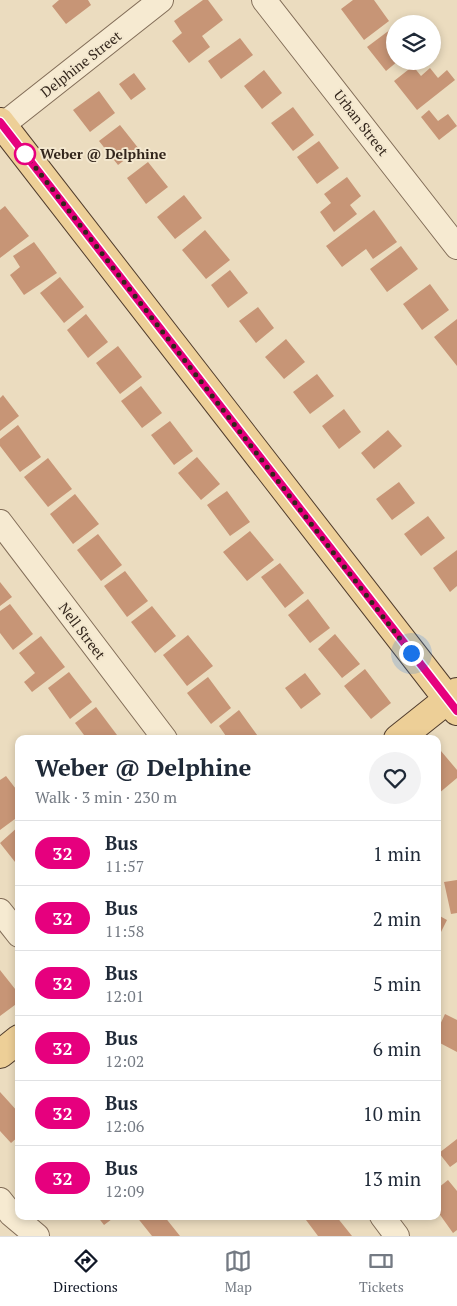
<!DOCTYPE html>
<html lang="en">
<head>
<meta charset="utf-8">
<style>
	body { margin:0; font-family:"PT Serif",serif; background:#f2f2f3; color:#1f2937; height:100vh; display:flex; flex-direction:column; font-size:19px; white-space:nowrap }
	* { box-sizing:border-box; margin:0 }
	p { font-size:16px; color:#747a83 }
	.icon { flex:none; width:28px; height:28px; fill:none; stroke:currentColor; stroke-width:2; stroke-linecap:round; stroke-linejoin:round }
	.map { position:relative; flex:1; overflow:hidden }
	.details { position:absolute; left:15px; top:735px; width:426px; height:485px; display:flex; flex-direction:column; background:#fff; border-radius:10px; box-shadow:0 2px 8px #0003 }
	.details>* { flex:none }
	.badge { padding:0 10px; border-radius:16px; font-size:18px; line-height:32px }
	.tools { position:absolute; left:386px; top:15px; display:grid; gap:10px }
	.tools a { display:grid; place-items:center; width:55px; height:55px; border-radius:50%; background:#fff; box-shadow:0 2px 8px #0003; font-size:25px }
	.you { position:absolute; width:25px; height:25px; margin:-12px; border:4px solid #fff; border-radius:50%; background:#1a73e8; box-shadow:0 0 0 8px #1a73e833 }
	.map>.badge { position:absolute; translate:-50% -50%; box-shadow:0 0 0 2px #fff }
	.round { display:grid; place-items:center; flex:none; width:52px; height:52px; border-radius:26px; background:#f2f2f3 }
	.headline { display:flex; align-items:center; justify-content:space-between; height:85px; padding:0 20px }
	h1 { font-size:24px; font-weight:700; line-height:38px }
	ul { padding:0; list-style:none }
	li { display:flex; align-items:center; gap:15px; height:65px; padding:0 20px; border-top:1px solid #e0e1e3 }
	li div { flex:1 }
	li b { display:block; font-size:19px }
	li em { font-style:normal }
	li .badge { min-width:55px; font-weight:700; text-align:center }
	.tab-bar { display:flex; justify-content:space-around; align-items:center; height:70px; border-top:1px solid #e0e1e3; background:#fff; font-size:14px; color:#747a83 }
	.tab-bar a { display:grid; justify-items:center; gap:2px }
	.tab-bar .active { color:#111827 }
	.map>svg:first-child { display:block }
	.building { fill:#c79576 }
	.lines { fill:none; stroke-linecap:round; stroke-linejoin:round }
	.minor-casing { stroke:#826d58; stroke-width:26 }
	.major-casing { stroke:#503c2d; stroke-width:30 }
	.minor { stroke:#f6ead1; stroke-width:24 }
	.major { stroke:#edcf97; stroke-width:28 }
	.line-casing { stroke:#fff; stroke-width:11 }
	.line { stroke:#e6007e; stroke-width:8 }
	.walk { stroke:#33261c; stroke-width:5; stroke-dasharray:0 9 }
	.stop-dot { fill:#fff; stroke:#e6007e; stroke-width:2.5 }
	.labels { text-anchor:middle; stroke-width:4; stroke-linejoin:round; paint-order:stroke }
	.street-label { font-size:14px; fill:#33261c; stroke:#f3e7ce }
	.stop-label { font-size:14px; font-weight:bold; fill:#33261c; stroke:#f3e7ce; text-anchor:start }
</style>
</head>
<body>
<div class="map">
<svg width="457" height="1236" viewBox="0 0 457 1236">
	<rect width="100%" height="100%" fill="#ebdcbf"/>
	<path class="building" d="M59,0H88L91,5L66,24L52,6Z
		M203,0H208L223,20L202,36L210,47L189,63L172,41L182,33L174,21Z
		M353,0H374L389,21L364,40L341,9Z
		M395,26V61H398L386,71L367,47Z
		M240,38L253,55L221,79L208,61Z
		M413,66L421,76L430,68L438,78L447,70L455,80L417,110L394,81Z
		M264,70L282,93L262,109L244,86Z
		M134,73L146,89L131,100L119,84Z
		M99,91L115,113L90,132L73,110Z
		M293,107L314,135L293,151L271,123Z
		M429,110L438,121L448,114L457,126L439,140L421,117Z
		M120,125L139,149L118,165L99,141Z
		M319,141L339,168L317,184L297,157Z
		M148,162L168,187L146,204L127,178Z
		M347,177L361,196L350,205L357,214L334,232L320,212L331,203L324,194Z
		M184,195L202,218L175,239L157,217Z
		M5,206L29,236L0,258V210Z
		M374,210L397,242L373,259L366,249L342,267L326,246Z
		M205,230L230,260L206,279L182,250Z
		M34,242L57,273L24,295L10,275L20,267L13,256Z
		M401,246L418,269L387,292L370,269Z
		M230,270L248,293L228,308L211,285Z
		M60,277L84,307L64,323L40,293Z
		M430,284L449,310L422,330L403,304Z
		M258,307L274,328L256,343L239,321Z
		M86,314L108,342L88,358L67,330Z
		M457,319V366L434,337Z
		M286,339L305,362L284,379L265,357Z
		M118,346L142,377L120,394L96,363Z
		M317,374L334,396L310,414L293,392Z
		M141,386L162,413L142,428L121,401Z
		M3,395L19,416L0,431V398Z
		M344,409L361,432L339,449L322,426Z
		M170,421L193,451L174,465L151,435Z
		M18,425L41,457L20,472L0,446V439Z
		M388,430L402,446L374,469L361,453Z
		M197,457L220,484L201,500L178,473Z
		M48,458L72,489L48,507L24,477Z
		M399,482L415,503L392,520L376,499Z
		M227,491L250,522L230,536L207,505Z
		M75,494L99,524L73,544L50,514Z
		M428,516L445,538L421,556L404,534Z
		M250,531L274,560L247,581L223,552Z
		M98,534L122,565L101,581L77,550Z
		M457,550V586L450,592L433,568Z
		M280,563L304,593L285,608L261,577Z
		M125,571L148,601L127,617L104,586Z
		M0,582L12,597L0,606Z
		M308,599L330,628L310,643L288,615Z
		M10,604L33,634L13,650L0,633V611Z
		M152,606L176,636L155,653L131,622Z
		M335,634L360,664L342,678L318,649Z
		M188,635L213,666L187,686L163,655Z
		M41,636L65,667L32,692L24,682L35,673L19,653Z
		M365,669L391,703L371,719L344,686Z
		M69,672L92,702L70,719L48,688Z
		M305,673L321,694L301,709L285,688Z
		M208,677L231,708L211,724L187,693Z
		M96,707L120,739H87L75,723Z
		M239,710L260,739H228L219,726Z
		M441,751L457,770V778L438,794V754Z
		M6,776L19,793V816L0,830V780Z
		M19,826V867L0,843Z
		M457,880V913L451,914L444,882Z
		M438,915L447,920L438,938Z
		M0,970L19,994V1002L0,1016Z
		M445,1014L457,1020V1052L438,1042V1029Z
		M0,1092L19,1113V1136L11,1143L0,1131Z
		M457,1139V1162L450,1167L439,1153Z
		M448,1180L457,1191V1230L453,1233L438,1212V1188Z
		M97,1216H116L104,1225Z
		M136,1216H164L180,1236H152Z
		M311,1216H336L352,1236H318L306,1220Z"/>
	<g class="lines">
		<g class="minor-casing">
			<path id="minor" d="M264,0L457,247
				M0,127L161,0
				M0,522L165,739
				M0,911L19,935
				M0,1200L11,1214L37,1236
				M382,1216L397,1236"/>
		</g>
		<g class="major-casing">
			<path id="major" d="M0,122L457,711
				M398,739L457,692
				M0,1054L19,1039"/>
		</g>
		<use href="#minor" class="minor"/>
		<use href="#major" class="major"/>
	</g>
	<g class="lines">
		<g class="line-casing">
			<path id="line" d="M0,122L457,711"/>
		</g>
		<use href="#line" class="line"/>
		<path class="walk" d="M25,154L411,653"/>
	</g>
	<circle class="stop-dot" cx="25" cy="154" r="10"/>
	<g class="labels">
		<g class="street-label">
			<text transform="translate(81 64) rotate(-38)" y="5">Delphine Street</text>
			<text transform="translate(361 123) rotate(52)" y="5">Urban Street</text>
			<text transform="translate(82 631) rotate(53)" y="5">Nell Street</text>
		</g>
		<g class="stop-label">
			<text x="40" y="159">Weber @ Delphine</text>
		</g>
	</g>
</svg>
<div class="tools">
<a><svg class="icon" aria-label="layers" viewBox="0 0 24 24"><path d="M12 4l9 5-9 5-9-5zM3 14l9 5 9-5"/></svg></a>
</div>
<div class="you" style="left:411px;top:653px"></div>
<section class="details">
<div class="headline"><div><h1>Weber @ Delphine</h1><p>Walk · 3 min · 230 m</p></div><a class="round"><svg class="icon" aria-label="heart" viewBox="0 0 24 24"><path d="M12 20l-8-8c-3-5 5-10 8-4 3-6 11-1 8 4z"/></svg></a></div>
<ul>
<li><span class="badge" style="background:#e6007e;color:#fff">32</span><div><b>Bus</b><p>11:57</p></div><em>1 min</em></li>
<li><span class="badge" style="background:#e6007e;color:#fff">32</span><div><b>Bus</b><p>11:58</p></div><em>2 min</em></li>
<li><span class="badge" style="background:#e6007e;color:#fff">32</span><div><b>Bus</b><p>12:01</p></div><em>5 min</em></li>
<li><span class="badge" style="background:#e6007e;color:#fff">32</span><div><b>Bus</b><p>12:02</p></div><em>6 min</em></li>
<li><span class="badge" style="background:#e6007e;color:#fff">32</span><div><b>Bus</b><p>12:06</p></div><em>10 min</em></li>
<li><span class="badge" style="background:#e6007e;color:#fff">32</span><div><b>Bus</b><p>12:09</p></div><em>13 min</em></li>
</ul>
</section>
</div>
<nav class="tab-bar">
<a class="active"><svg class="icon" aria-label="directions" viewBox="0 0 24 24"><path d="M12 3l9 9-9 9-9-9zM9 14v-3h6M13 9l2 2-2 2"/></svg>Directions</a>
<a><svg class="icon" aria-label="map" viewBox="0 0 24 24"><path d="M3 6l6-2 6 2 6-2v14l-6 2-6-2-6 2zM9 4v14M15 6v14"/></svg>Map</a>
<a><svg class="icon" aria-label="tickets" viewBox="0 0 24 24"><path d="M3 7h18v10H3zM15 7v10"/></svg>Tickets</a>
</nav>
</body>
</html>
